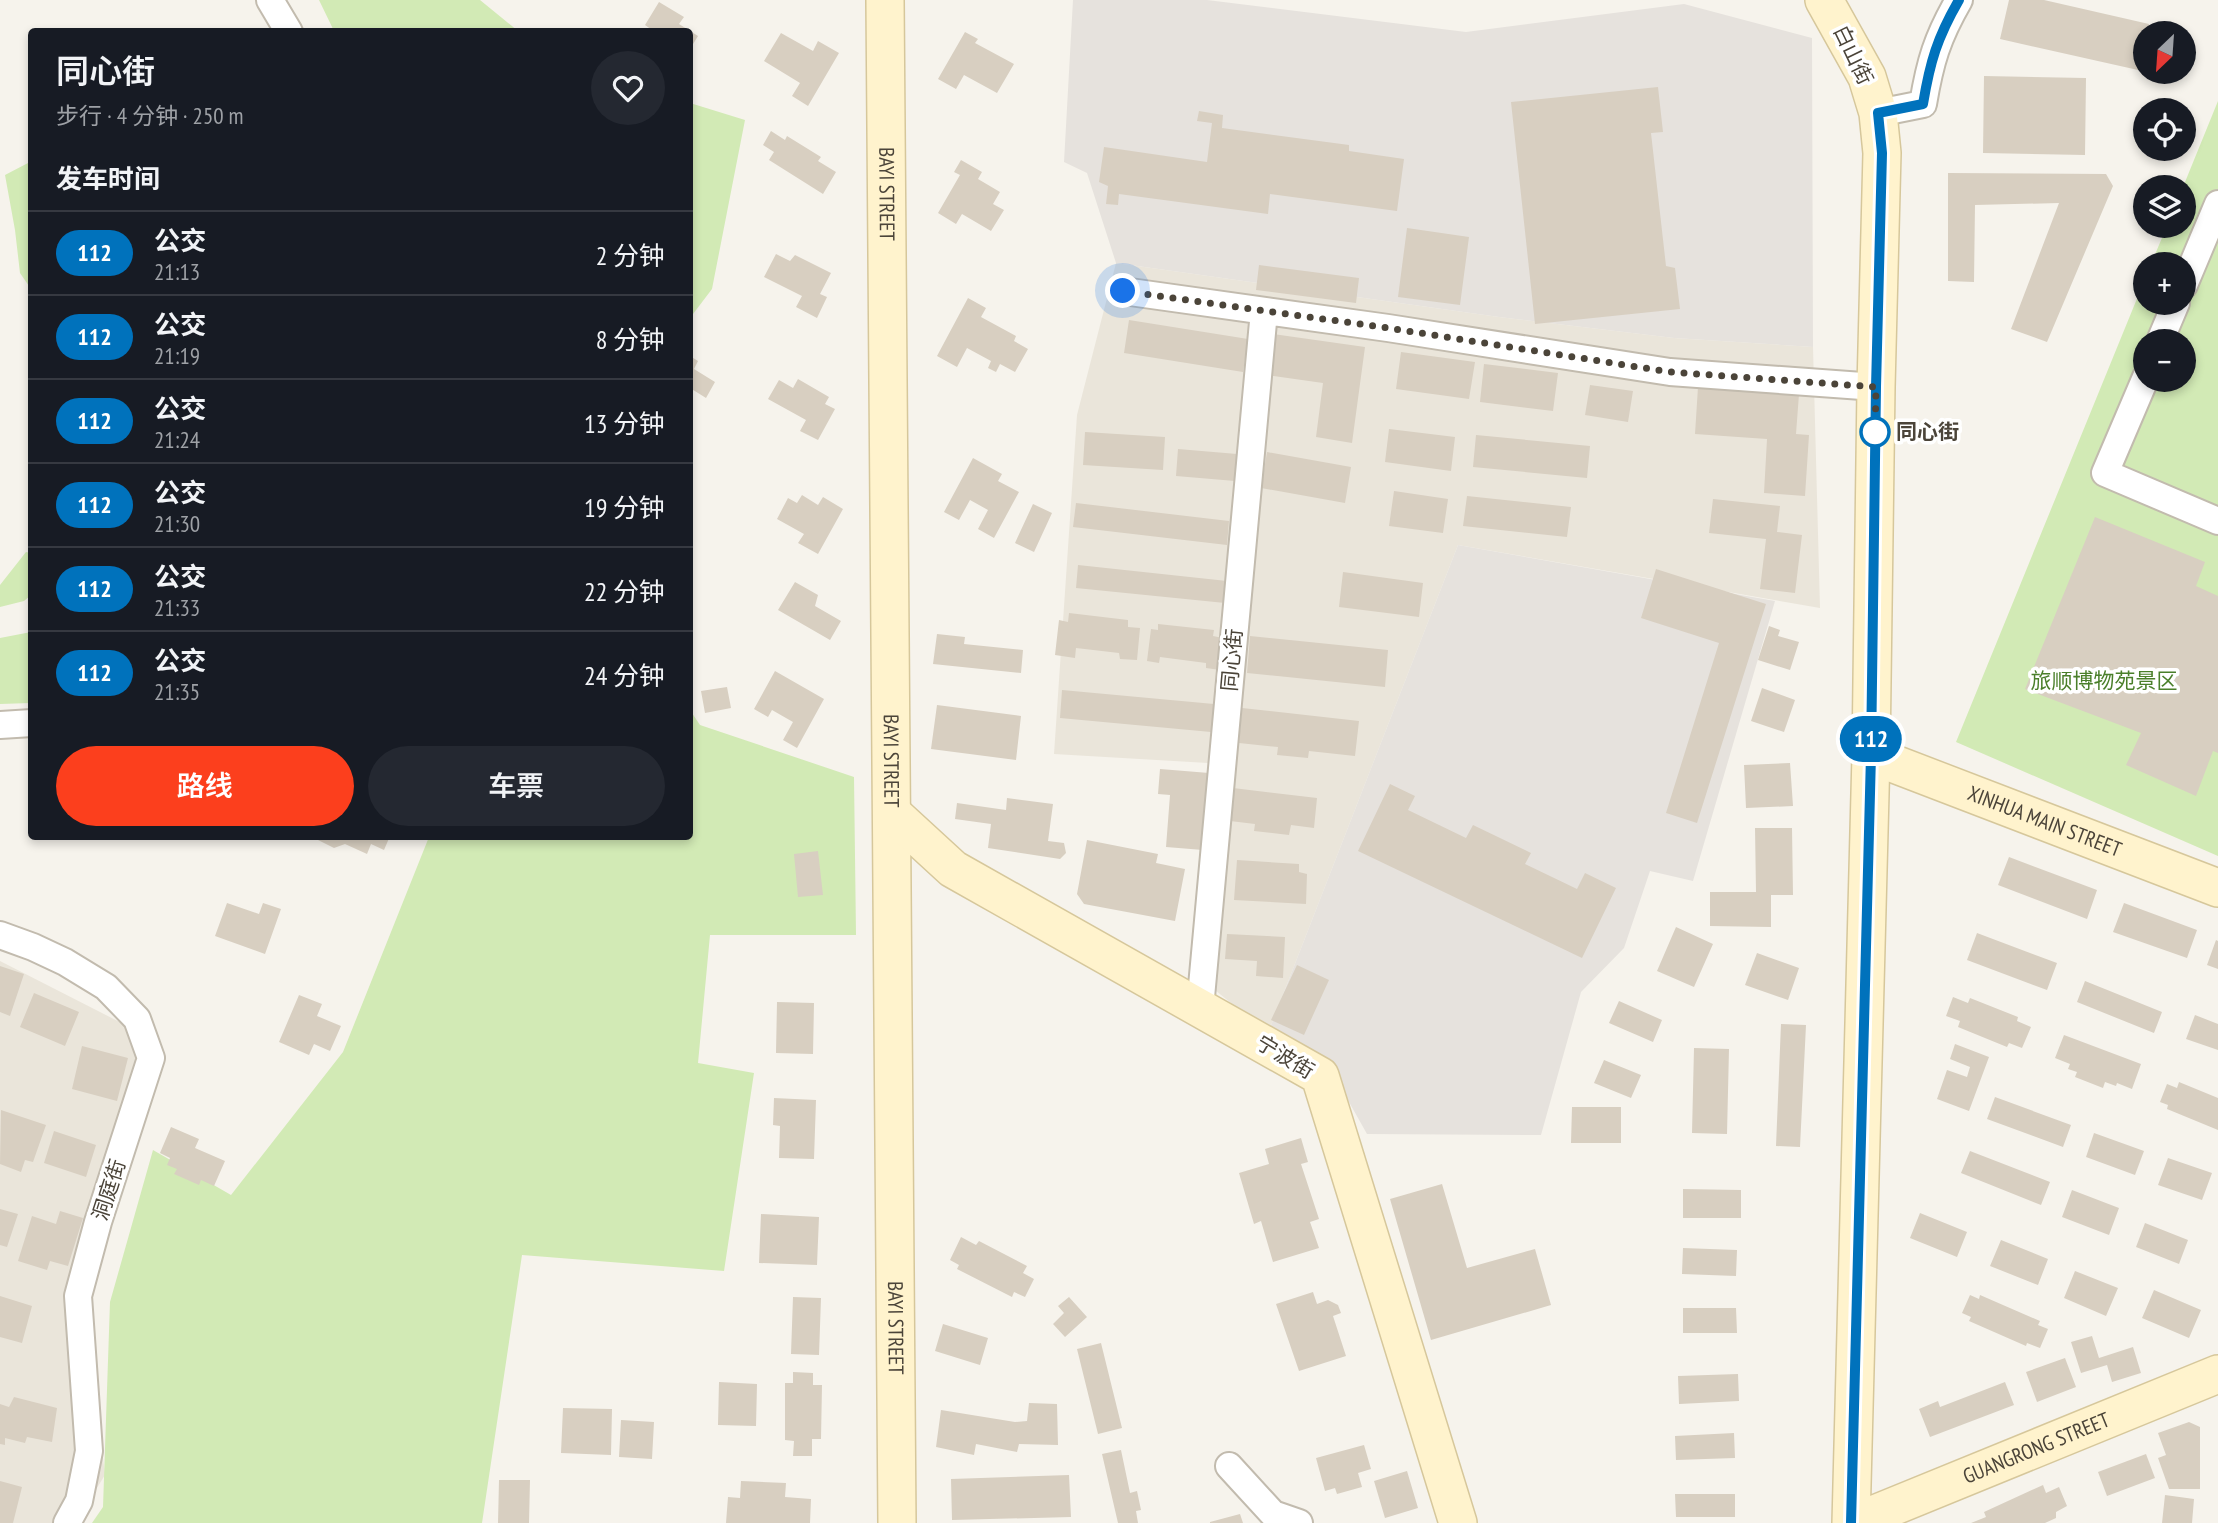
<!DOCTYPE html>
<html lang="zh">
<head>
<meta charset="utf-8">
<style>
	body { margin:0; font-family:"PT Sans Narrow","Noto Sans SC",sans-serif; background:#242831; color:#f1f3f6; height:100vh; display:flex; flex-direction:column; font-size:26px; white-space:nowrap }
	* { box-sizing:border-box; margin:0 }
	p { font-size:23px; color:#9ea1a6 }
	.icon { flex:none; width:38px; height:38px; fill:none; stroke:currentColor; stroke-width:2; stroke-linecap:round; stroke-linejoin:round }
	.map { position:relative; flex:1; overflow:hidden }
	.side { position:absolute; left:28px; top:28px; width:665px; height:812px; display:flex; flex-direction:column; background:#171b24; border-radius:7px; box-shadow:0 4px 10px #0003 }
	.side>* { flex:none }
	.badge { padding:0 14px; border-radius:23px; font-size:24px; line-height:46px }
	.needle { width:46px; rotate:205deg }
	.fabs { position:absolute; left:2133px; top:21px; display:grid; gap:14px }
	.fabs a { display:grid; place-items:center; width:63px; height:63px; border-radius:50%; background:#171b24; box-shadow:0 4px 10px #0003; font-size:35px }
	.you { position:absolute; width:35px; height:35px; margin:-18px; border:5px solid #fff; border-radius:50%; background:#1a73e8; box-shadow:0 0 0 10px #1a73e833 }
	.map>.badge { position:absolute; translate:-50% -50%; box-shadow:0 0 0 4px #fff }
	h2 { padding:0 28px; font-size:26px; line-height:63px }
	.round { display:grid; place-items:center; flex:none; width:74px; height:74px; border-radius:37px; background:#242831 }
	.overview { display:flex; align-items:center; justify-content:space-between; height:119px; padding:0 28px }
	h1 { font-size:33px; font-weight:600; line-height:52px }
	.cta { display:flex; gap:14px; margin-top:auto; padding:14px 28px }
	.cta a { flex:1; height:80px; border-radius:42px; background:#fc3f1d; color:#fff; font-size:28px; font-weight:600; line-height:80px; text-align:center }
	.cta a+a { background:#242831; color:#f1f3f6 }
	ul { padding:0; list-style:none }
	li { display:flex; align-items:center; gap:21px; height:84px; padding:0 28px; border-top:2px solid #363941 }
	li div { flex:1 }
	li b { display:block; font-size:26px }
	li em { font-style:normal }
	li .badge { min-width:77px; font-weight:700; text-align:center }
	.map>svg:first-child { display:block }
	.residential { fill:#eae5da }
	.industrial { fill:#e6e2dd }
	.green { fill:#d2eab5; fill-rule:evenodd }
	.building { fill:#d8cfc1 }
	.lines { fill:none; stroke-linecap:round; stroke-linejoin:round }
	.street-casing { stroke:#c2bbae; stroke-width:30 }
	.secondary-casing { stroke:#d6c79b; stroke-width:40 }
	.street { stroke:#fff; stroke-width:26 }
	.secondary { stroke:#fff3cd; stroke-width:37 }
	.line-casing { stroke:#fff; stroke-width:16 }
	.line { stroke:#0072bc; stroke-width:10 }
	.walk { stroke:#4b4439; stroke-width:7; stroke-dasharray:0 12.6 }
	.stop-dot { fill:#fff; stroke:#0072bc; stroke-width:3.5 }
	.labels { text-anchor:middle; stroke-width:7; stroke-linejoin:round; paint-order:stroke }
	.street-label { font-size:21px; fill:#4b4439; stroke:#fff }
	.stop-label { font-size:21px; font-weight:bold; fill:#4b4439; stroke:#fff; text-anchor:start }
	.park-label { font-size:21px; fill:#4a7f2a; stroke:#fff }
</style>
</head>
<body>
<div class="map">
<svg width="2218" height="1523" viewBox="0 0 2218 1523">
	<rect width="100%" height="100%" fill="#f6f3ec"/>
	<path class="residential" d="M1116,263L1499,317L1674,338L1813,347L1820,608L1458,545L1268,1033L1189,969L1208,763L1054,754L1077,415Z
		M0,961L149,1037L80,1265L105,1475L75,1523H0Z"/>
	<path class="industrial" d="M1073,0H1207L1466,32L1684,4L1812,38L1813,347L1674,338L1499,317L1116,263L1087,173L1064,162Z
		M1458,545L1775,601L1693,881L1650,871L1624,948L1581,992L1541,1135L1367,1134L1326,1061L1268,1033Z"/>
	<path class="green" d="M319,0H480L518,31H334Z
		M2218,101V856L1956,742L2145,279L2146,303H2184V264H2151L2167,226H2184L2183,187ZM2146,341H2184V380H2146Z
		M690,103L745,120L712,289L690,318Z
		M28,163L32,169L31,289L20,273L15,230L5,175Z
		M26,552L31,553V595L24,601L0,607V585Z
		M31,632V703L0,704V638Z
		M690,710L700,725L854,777L856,935H710L698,1063L754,1073L724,1271L522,1255L482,1523H92L103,1507L110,1302L153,1150L231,1195L343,1052L429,837L690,836Z"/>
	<path class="building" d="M2009,0H2044L2149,24L2138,70L2000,39Z
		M659,2L684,17L679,24L698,36L690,49V32H655L645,25Z
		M965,32L978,39L975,43L1014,64L997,93L964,75L956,89L938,79Z
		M781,33L813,51L818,41L839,53L808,106L792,96L800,83L764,61Z
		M1984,76L2086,78L2085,155L1983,153Z
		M1658,87L1663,132L1651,133L1666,266L1675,268L1680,309L1535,324L1511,102Z
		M1199,111L1223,115L1222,128L1349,145V151L1404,159L1397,211L1270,194L1268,214L1119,194L1118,205L1106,204L1108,186L1099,182L1104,147L1207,162L1212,123L1197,121Z
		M771,131L785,140L787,136L821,157L818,161L836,172L823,194L769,160L774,152L763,145Z
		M961,160L982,172L978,179L1000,192L993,204L1004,210L991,231L962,214L956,224L938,213L960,175L954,172Z
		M1948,173L2106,174L2113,186L2047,342L2011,329L2059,203L1975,205L1974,282L1948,281Z
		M1407,228L1469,237L1460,305L1398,297Z
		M776,254L790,261L795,255L831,273L820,294L827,297L817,318L796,307L802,296L764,277Z
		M1259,265L1359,278L1356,303L1256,290Z
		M968,298L986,308L981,317L1016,336L1014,341L1028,349L1015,372L1000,364L996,372L988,368L991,361L967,348L957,367L937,356Z
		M1129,320L1248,339L1243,372L1124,353Z
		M1273,334L1365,347L1352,443L1316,437L1323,383L1267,375Z
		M1401,352L1475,362L1469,399L1396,389Z
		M690,356L698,361L694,369L715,382L706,398L690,388Z
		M1484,364L1558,373L1553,411L1480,402Z
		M798,379L829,397L825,404L835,409L818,440L800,431L806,420L768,399L779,380L793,388Z
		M1590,385L1633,391L1628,422L1585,415Z
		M1698,387L1799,394L1796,434L1809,435L1805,496L1764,493L1767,439L1695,434Z
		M1389,429L1455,437L1451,471L1385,462Z
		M1085,432L1165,437L1163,470L1083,465Z
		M1476,435L1590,446L1587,478L1473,467Z
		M1178,449L1237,454L1235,481L1176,476Z
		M1267,452L1351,467L1345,503L1261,488Z
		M973,458L1002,474L998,481L1019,492L994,538L978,529L988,510L970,500L959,520L944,512Z
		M1394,491L1448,499L1443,533L1389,526Z
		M802,495L818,505L823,497L843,509L818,554L798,543L804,534L777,519L788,498L797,503Z
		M1467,496L1571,507L1567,537L1463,526Z
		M1713,499L1780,506L1777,532L1802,535L1795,593L1760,589L1766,539L1709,533Z
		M1076,503L1229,521L1227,545L1073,527Z
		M1033,504L1052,513L1034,552L1015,543Z
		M2095,517L2205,562L2196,586L2218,596V753L2213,751L2196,796L2126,765L2141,733L2025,689Z
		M1078,565L1227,581L1225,603L1076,588Z
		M1656,569L1766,604L1697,823L1666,813L1719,643L1641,618Z
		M1343,572L1423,583L1419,617L1339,607Z
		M795,582L818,595L815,606L841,621L830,640L778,610Z
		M1069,613L1128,620V627L1140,628L1137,660L1120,659L1119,653L1076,648L1075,658L1055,655L1059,620L1068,622Z
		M1158,624L1214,630L1213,636L1223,638L1220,670L1206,668V663L1160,657L1159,663L1147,661L1151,629L1158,630Z
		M1769,626L1780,630L1778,636L1799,642L1790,670L1758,660Z
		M937,634L965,637L964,644L1023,650L1021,673L933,664Z
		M1250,636L1388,650L1385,687L1247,673Z
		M775,671L824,699L797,748L783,740L793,722L772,710L768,717L754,709Z
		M727,687L731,708L705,713L701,691Z
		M1762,688L1795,700L1784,732L1751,721Z
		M1062,690L1214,704L1211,732L1060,718Z
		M937,705L1021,716L1016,760L931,749Z
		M1242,708L1359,721L1355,756L1309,751L1308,758L1277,755L1278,747L1239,743Z
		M1790,763L1793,806L1746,808L1744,765Z
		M1160,769L1209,773L1203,850L1166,847L1170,795L1158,794Z
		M1390,784L1415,796L1408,810L1466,838L1473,825L1531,853L1525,864L1577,889L1585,873L1616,888L1582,958L1358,851Z
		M1233,788L1317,798L1314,828L1291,825L1289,835L1254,831L1255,824L1230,821Z
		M1007,798L1053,804L1048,841L1064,843L1066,853L1060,859L988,848L991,824L955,819L957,803L1006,810Z
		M1755,828H1792L1793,895H1771V927L1710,926V892H1756Z
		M310,836H390L384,850L371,844L367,854L345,844L334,848Z
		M1087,840L1158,854L1156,863L1185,869L1175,921L1084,904L1077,894Z
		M818,851L823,895L798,897L794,854Z
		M2009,857L2097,890L2087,919L1998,885Z
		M1237,860L1299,864V872L1307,874L1306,904L1234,900Z
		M227,903L259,914L263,903L281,909L265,954L215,936Z
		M2124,903L2197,930L2187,958L2113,932Z
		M1676,927L1713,944L1694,987L1657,971Z
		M1977,933L2057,963L2047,990L1967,960Z
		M1227,934L1285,937L1283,978L1256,976L1257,961L1225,959Z
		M2216,940L2218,941V969L2207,965Z
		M1757,953L1799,968L1788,1000L1745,985Z
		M1297,965L1329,980L1304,1035L1271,1020Z
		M0,966L24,974L10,1016L0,1012Z
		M2085,981L2162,1012L2154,1033L2077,1002Z
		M34,993L79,1012L65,1046L20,1027Z
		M299,995L322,1004L317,1016L341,1026L330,1051L314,1044L309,1055L279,1042Z
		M1953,997L1968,1003L1970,998L2018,1017L2017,1021L2031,1027L2022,1048L2009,1043L2007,1047L1958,1027L1960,1021L1946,1016Z
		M1619,1001L1662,1020L1653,1042L1609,1023Z
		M777,1002L814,1003L813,1054L776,1053Z
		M2195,1015L2218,1024V1050L2186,1039Z
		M1781,1024L1806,1025L1800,1147L1776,1146Z
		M2064,1035L2141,1064L2132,1089L2117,1083L2116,1086L2105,1082L2103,1088L2075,1077L2077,1072L2068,1069L2070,1064L2055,1058Z
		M1955,1044L1989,1057L1969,1111L1937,1099L1947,1070L1967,1077L1970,1067L1950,1059Z
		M82,1046L128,1058L117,1101L72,1089Z
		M1694,1048L1729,1049L1727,1134L1692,1133Z
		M1604,1060L1641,1075L1631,1098L1594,1083Z
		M2179,1082L2218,1098V1130L2167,1109L2168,1105L2160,1102L2167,1084L2177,1088Z
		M1995,1097L2071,1125L2063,1147L1987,1119Z
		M774,1098L816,1100L814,1159L779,1158L780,1126L773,1125Z
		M1572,1107H1621V1143H1571Z
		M1,1110L46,1125L33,1162L25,1160L21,1172L0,1164Z
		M171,1127L199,1139L195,1148L225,1161L214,1186L201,1180L199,1185L174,1174L177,1169L167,1165L170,1158L160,1153Z
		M54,1131L96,1145L86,1177L44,1163Z
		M2094,1133L2144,1151L2135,1175L2086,1157Z
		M1301,1138L1308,1162L1301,1164L1319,1219L1310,1222L1319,1248L1273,1262L1261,1221L1254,1224L1239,1173L1269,1164L1265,1149Z
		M1970,1151L2050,1182L2041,1205L1961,1173Z
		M2168,1158L2212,1173L2202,1200L2158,1185Z
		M1442,1184L1467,1268L1535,1249L1551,1305L1431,1340L1390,1199Z
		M1683,1189L1741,1190V1218H1683Z
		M2072,1190L2119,1208L2109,1235L2062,1217Z
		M0,1209L18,1214L7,1247L0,1245Z
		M60,1211L83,1218L68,1266L50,1261L47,1270L18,1261L32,1216L56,1224Z
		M1920,1213L1967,1232L1957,1257L1910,1238Z
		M761,1214L819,1217L817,1265L759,1263Z
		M2145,1223L2188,1240L2179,1264L2136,1247Z
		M961,1237L976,1245L979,1241L1027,1266L1023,1273L1034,1279L1025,1297L1014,1292L1012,1297L957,1269L959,1265L950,1260Z
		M2001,1240L2048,1259L2038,1285L1990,1266Z
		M1683,1248L1737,1250L1736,1276L1682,1274Z
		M2075,1271L2118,1288L2106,1316L2064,1298Z
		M2154,1290L2201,1310L2189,1338L2142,1318Z
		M1313,1292L1317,1304L1328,1300L1338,1305L1341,1313L1333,1316L1346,1356L1299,1371L1276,1304Z
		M1970,1295L1979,1299L1980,1295L2040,1321L2038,1325L2048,1329L2040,1348L2027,1343L2026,1346L1969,1321L1971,1317L1962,1313Z
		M0,1296L32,1306L22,1343L0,1337Z
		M793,1297L821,1298L819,1355L791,1354Z
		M1069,1297L1087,1317L1065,1337L1053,1324L1064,1313L1058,1306Z
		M1683,1308H1736L1737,1333H1683Z
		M943,1324L988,1338L980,1365L935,1351Z
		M2092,1336L2099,1358L2133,1347L2141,1373L2112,1382L2107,1365L2081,1373L2071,1342Z
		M1101,1343L1122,1428L1098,1434L1077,1349Z
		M2065,1358L2076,1387L2037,1402L2026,1372Z
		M793,1372L813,1373V1385H822L821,1439H812V1456H793L794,1441L785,1440V1383H793Z
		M1738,1374L1739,1401L1679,1404L1678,1376Z
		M719,1382L757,1384L756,1426L718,1425Z
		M2005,1382L2014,1405L1930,1437L1919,1409L1938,1401L1940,1407Z
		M14,1397L57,1408L52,1442L27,1437L25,1443L5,1438V1445L0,1444V1404L9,1407Z
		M1029,1403L1057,1404L1058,1445L1019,1444L1017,1452L976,1444L974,1455L936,1447L941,1410L1015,1422L1027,1421Z
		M563,1408L612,1409L611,1455L561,1453Z
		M621,1420L654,1422L652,1459L619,1457Z
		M2189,1422L2200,1427V1489H2169L2158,1458L2166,1455L2158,1433Z
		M1734,1433L1735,1458L1676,1460L1675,1436Z
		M1364,1445L1371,1469L1358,1473L1362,1487L1337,1494L1335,1488L1325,1491L1316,1458Z
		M1121,1450L1130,1493L1137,1491L1141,1510L1136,1511L1138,1523H1118L1102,1454Z
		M2146,1454L2155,1478L2107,1496L2098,1472Z
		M1407,1471L1418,1508L1385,1518L1374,1481Z
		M1069,1475L1071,1517L952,1520L951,1479Z
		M499,1480H530L529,1523H498Z
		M0,1481L22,1487L13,1523H0Z
		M741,1481L786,1483L785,1497L811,1499L810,1523H726L728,1497L740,1498Z
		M2043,1485L2046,1493L2059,1487L2067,1506L2056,1512V1518L2045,1523H1971L1986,1517L1984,1512Z
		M1675,1494H1735V1517H1676Z
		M2165,1495L2194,1499L2192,1523H2162Z
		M1240,1514L1243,1523H1210V1522Z"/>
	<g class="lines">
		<g class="street-casing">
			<path id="street" d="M270,0L289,32
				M1878,113L1923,104C1930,62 1937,38 1959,0
				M2184,285L2218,204
				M1123,291L1388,328L1670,372L1876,387
				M2160,341L2176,303
				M2146,377L2105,473L2218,521
				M0,725L32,723
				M0,935L33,947L65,962L106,987L137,1019L151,1058L98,1222L78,1296L89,1451L79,1501L67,1523
				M1200,1008L1264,311
				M1229,1466L1273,1514L1299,1523"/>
		</g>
		<g class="secondary-casing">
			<g id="secondary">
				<path id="s1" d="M885,0L897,1523"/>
				<path d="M1824,0L1867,77L1878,113L1882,153L1876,387L1871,755L1851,1523"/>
				<path id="s2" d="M1871,755L2218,888"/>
				<path d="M892,813L953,869L1320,1076L1458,1523"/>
				<path id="s3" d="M1853,1523L2218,1374"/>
			</g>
		</g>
		<use href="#street" class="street"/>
		<use href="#secondary" class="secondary"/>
	</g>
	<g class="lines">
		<g class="line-casing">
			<path id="line" d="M1851,1523L1871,755L1876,387L1882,153L1878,113L1923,104C1930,62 1937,38 1959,0"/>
		</g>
		<use href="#line" class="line"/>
		<path class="walk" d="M1123,291L1388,328L1670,372L1876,387L1875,440V432"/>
	</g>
	<circle class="stop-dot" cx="1875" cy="432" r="14"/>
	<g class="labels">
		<g class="street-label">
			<text transform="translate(1853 55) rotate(64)" y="7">白山街</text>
			<text dy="7" stroke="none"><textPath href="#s1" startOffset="194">BAYI STREET</textPath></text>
			<text transform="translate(1232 660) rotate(-85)" y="7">同心街</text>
			<text dy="7" stroke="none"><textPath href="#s1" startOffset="761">BAYI STREET</textPath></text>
			<text dy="7" stroke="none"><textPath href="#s2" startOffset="186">XINHUA MAIN STREET</textPath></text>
			<text transform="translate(1285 1057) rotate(31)" y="7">宁波街</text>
			<text transform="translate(109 1190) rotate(-72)" y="7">洞庭街</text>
			<text dy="7" stroke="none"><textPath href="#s1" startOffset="1328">BAYI STREET</textPath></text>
			<text dy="7" stroke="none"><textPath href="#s3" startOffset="198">GUANGRONG STREET</textPath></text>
		</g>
		<g class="stop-label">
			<text x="1896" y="439">同心街</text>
		</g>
		<g class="park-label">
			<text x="2104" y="688">旅顺博物苑景区</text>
		</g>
	</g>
</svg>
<div class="fabs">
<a><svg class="needle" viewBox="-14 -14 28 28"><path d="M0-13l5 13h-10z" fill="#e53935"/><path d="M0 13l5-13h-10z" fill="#9ea1a6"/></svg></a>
<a><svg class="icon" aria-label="locate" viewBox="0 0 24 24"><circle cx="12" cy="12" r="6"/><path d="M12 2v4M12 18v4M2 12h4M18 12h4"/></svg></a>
<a><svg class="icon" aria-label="layers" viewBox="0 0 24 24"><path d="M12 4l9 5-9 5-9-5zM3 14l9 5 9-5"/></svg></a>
<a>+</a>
<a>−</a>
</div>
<div class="you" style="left:1123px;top:291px"></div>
<b class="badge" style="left:1871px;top:739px;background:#0072bc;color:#fff">112</b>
<section class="side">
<div class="overview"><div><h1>同心街</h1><p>步行 · 4 分钟 · 250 m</p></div><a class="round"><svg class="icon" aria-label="heart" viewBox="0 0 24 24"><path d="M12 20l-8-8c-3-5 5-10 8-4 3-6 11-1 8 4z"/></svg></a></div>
<h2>发车时间</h2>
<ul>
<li><span class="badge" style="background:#0072bc;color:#fff">112</span><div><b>公交</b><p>21:13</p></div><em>2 分钟</em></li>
<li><span class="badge" style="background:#0072bc;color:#fff">112</span><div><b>公交</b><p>21:19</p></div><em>8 分钟</em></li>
<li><span class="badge" style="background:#0072bc;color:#fff">112</span><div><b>公交</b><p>21:24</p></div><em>13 分钟</em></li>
<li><span class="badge" style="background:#0072bc;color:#fff">112</span><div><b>公交</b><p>21:30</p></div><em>19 分钟</em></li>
<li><span class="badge" style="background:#0072bc;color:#fff">112</span><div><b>公交</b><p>21:33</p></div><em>22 分钟</em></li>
<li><span class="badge" style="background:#0072bc;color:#fff">112</span><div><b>公交</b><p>21:35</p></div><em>24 分钟</em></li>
</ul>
<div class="cta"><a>路线</a><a>车票</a></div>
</section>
</div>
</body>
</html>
